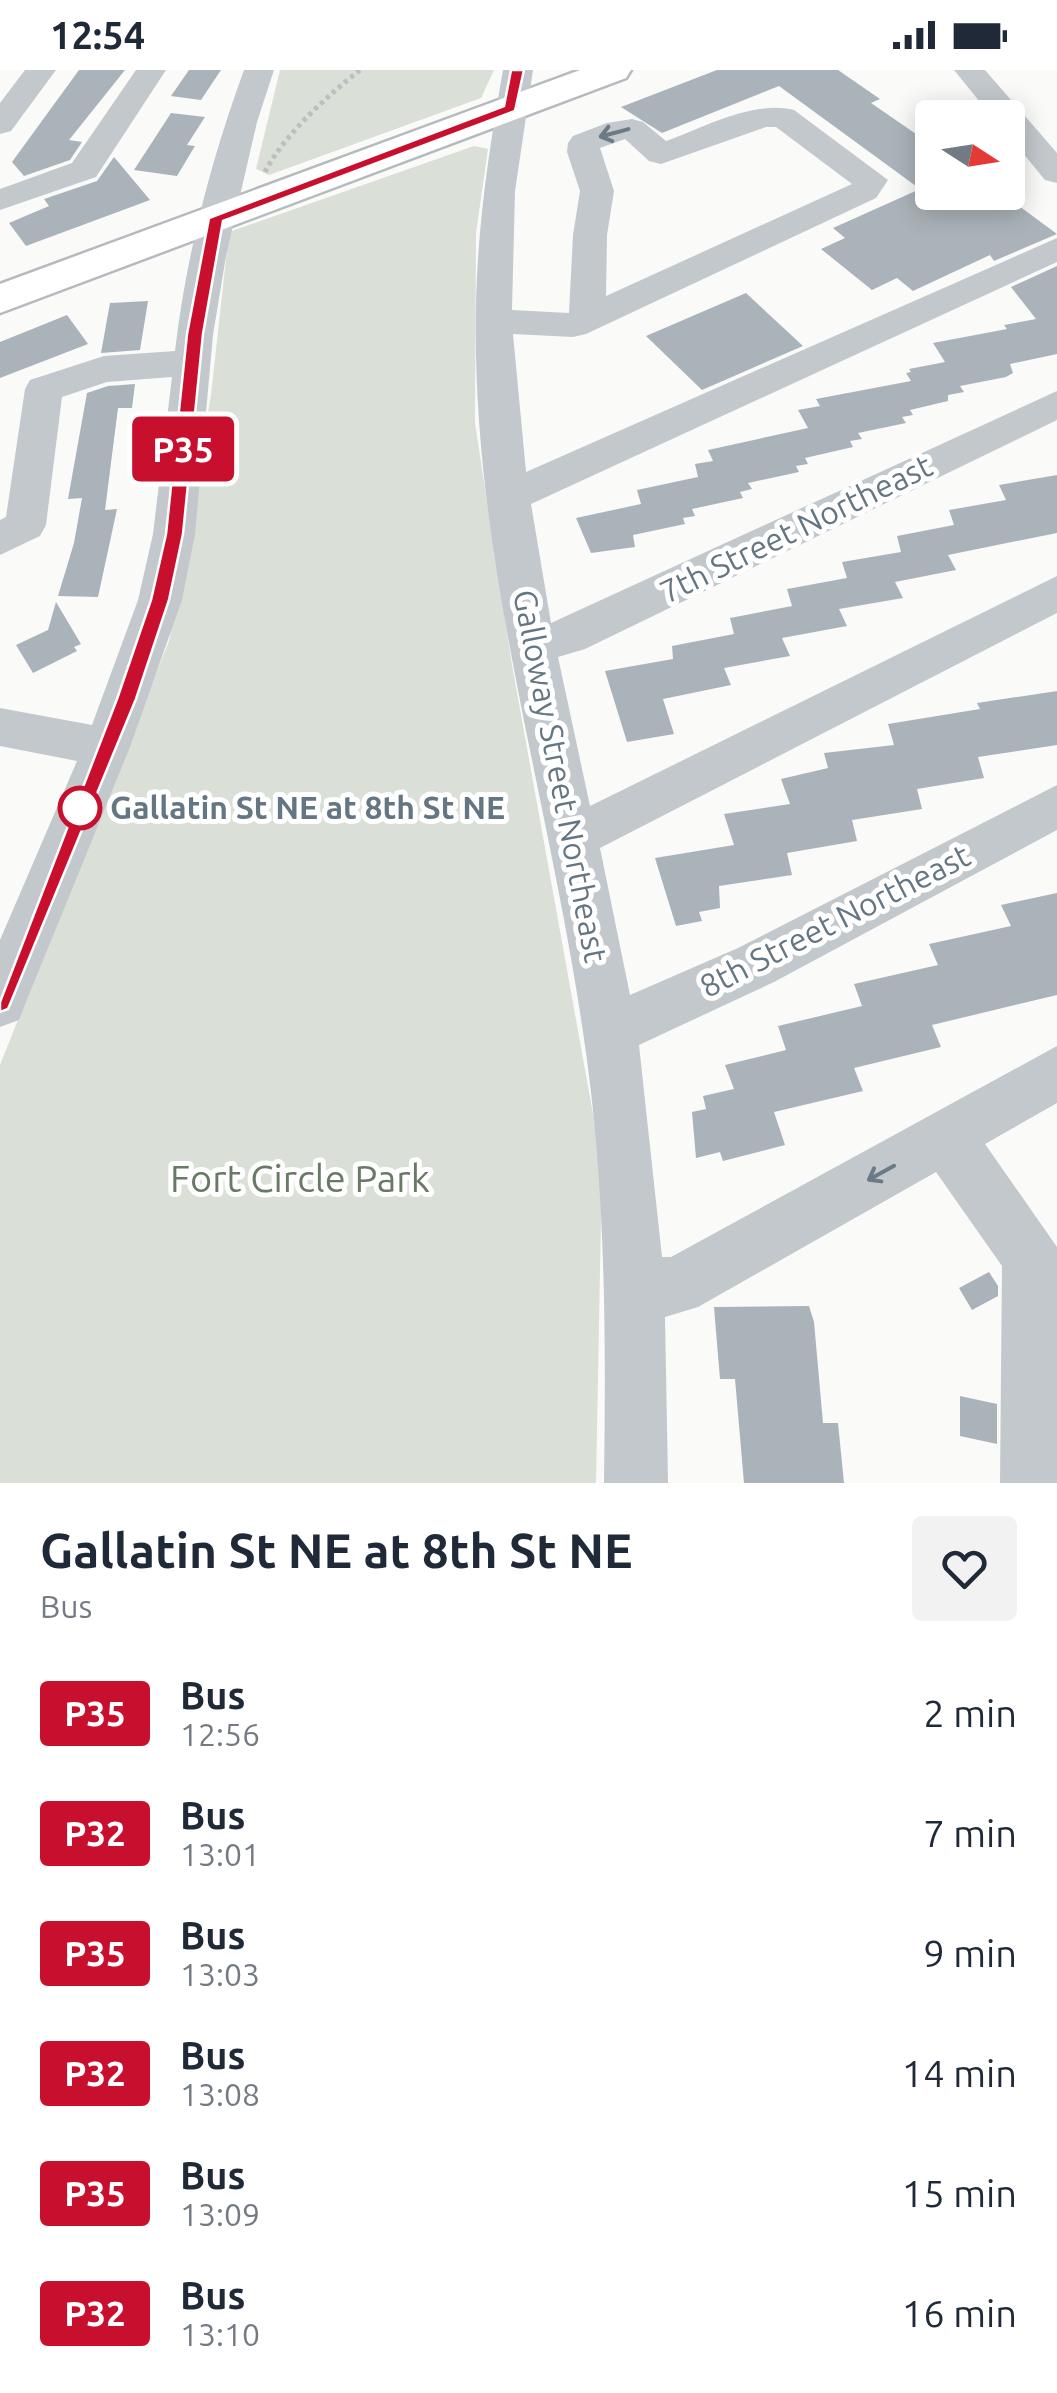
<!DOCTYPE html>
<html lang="en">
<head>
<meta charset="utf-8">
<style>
	body { margin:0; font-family:Ubuntu,sans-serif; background:#f2f2f3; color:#1f2937; height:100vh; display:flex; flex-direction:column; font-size:38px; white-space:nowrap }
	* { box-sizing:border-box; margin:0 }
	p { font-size:32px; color:#747a83 }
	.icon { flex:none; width:55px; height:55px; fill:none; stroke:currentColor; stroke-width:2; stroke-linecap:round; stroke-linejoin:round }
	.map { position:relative; height:1413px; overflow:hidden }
	.side { display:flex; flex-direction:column; background:#fff; flex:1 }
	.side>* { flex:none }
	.badge { padding:0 20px; border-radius:8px; font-size:35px; line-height:65px }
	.needle { width:65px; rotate:102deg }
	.controls { position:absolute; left:915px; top:30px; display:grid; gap:20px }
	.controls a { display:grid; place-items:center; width:110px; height:110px; border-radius:10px; background:#fff; box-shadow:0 5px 25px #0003; font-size:50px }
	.map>.badge { position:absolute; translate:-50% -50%; box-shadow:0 0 0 5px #fff }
	.round { display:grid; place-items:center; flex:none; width:105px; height:105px; border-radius:10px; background:#f2f2f3 }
	.summary { display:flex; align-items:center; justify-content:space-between; height:170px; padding:0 40px }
	h1 { font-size:48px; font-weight:700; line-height:75px }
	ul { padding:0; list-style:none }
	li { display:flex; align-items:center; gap:30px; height:120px; padding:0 40px }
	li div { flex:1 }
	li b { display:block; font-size:38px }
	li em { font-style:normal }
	li .badge { min-width:110px; font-weight:700; text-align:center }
	.status { display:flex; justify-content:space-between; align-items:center; height:70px; padding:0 50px; background:#fff; direction:ltr }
	.status svg { height:28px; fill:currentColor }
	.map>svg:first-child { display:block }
	.green { fill:#dadfd7 }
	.building { fill:#aab3b9 }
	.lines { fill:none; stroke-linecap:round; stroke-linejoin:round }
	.major-casing { stroke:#b5babe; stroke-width:5 }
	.path { stroke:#bbbfc2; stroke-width:5; stroke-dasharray:4 4; stroke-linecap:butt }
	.minor { fill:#c3c8cc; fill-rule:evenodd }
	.major { fill:#fff; fill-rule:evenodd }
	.oneway { stroke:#6a7a87 }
	.line { fill:#c8102e; stroke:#fff; stroke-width:2.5 }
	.stop-dot { fill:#fff; stroke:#c8102e; stroke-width:5 }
	.labels { text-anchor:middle; stroke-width:10; stroke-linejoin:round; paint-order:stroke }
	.street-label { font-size:32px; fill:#657683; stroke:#fff }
	.stop-label { font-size:32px; font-weight:bold; fill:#657683; stroke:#fff; text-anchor:start }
	.near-park-label { font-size:38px; fill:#687a64; stroke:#fff }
</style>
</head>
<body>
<div class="status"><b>12:54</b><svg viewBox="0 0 49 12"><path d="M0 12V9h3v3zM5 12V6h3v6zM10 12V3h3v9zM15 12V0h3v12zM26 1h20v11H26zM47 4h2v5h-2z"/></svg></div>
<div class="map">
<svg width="1057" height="1413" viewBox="0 0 1057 1413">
	<rect width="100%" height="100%" fill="#fafaf8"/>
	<path class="green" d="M280,0H494L481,28L269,105L256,99Z
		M474,76L488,79L476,163L475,353L512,595L602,1094L596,1413H0V995L169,571L211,325L229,162Z"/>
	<path class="building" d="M79,0H125L69,70L82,72L70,90L24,106L12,92Z
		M189,0H221L201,30L171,26Z
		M717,0H838L880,29L871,33L932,75V122H1000L1057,164L994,191L990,185L913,221L897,208L872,220L821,179L845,168L833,158L920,119L779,16L662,63L621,37Z
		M171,43L205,47L187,75L195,76L177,106L134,100Z
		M114,87L150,130L26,176L9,153L49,136L44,129L97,111Z
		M1057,196V284L1010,294L1013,303L1006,307L960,316L964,322L948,325V331L910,340L913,345L902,347L906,353L858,363L862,369L850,371L853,377L805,388L808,394L796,396L799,402L748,413L752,419L740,422L743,428L692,439L695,446L683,448L685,454L633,465L635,477L591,483L576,448L641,434L637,420L698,407L695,394L713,391L708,380L808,358L798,340L820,336L816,329L911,311L906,303L911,302L909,299L945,292L933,273L1007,259L1004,255L1036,249L1011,217Z
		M746,223L803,276L702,320L646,266Z
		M148,231L140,280L101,283L110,233Z
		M67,245L88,274L0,308V272Z
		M135,314L132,338H118L105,440L117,439L98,527L58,526L74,473L82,428L68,429L87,323L108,316Z
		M1057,405V463L948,485L956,500L895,512L903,528L839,539L847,556L782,568L790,586L724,598L731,615L663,629L674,664L627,672L605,601L673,589L672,576L734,564L730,548L792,536L787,519L847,508L842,492L901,482L897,466L954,455L949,440L1006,430L999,415Z
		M56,532L81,574L74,577L77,581L33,603L16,575L48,560Z
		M1057,621V675L978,687L984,708L917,719L922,739L852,750L857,771L787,783L792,805L719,816L720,838L699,842L702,851L676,856L655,788L734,775L724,744L790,734L781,709L828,698L824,683L894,675L888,654L980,639L977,633Z
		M1057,823V925L932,955L941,977L854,998L863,1021L774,1042L785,1075L723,1091L720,1082L696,1088L692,1042L706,1039L703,1026L734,1019L725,995L786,980L778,956L862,936L854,914L938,895L929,874L1011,856L1001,835Z
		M989,1202L998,1216V1226L972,1240L959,1218Z
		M809,1236L814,1252L823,1353H838L844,1413H744L735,1309H720L714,1237Z
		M960,1326L997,1334V1374L960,1366Z"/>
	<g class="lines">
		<g class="major-casing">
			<path id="major" d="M580,0H631L626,8L0,243V214Z"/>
		</g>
		<path class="path" d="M265,102C284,65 327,26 360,0"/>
		<path class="minor" d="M25,0H56L11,61L0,64V33Z
			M136,0H166L96,107L0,140V119L72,93Z
			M244,0H274L257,52L226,186L213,265L195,464L182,530L130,677L26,932L19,950L0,957V870L77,691L0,676V638L92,655L138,530L153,464L172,307L107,312L62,327L46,455L40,466L0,485V450L6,447L25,319L30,310L104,286L175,281C186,186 211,90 244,0Z
			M503,0H533L515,121L512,240L569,243L573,165L580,121L567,82L568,73L573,66L607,53L632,49L643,52L666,71C705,57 752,30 794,40L888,110L876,128L586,264L573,267L513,264L526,402L1057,168V192L531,434L551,553L1057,321V350L585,579L558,587L590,736L1057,506V543L600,778L630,925L738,878L1057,715V760L774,912L639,975L662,1187H671L1057,976V1033L985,1074L1057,1177V1413H1000L1002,1196L936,1102L698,1237L665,1247L668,1413H604C606,1262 606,1112 583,962C548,722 471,483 476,239C477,158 489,80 503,0ZM766,57H776L852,114L606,226L607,165L614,121L600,78L625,69L649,91L661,94Z
			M954,0H985L1057,83V113L1045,110L1008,65V48H993Z"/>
		<use href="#major" class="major"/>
	</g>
	<defs><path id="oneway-shaft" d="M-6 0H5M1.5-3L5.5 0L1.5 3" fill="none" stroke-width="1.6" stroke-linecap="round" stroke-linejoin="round" transform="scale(2.5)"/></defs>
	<g class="oneway">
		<use href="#oneway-shaft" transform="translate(614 63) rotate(165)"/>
		<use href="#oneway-shaft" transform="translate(881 1103) rotate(151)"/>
	</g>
	<path class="line" d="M511,0H524L515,41L223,151L203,264L183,464L169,530L136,629L11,932L8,939L0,942V932L117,629L151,530L166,464L187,264L209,148L504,36Z"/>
	<circle class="stop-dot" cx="80" cy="738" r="20"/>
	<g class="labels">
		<g class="street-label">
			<text transform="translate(796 459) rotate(-26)" y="11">7th Street Northeast</text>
			<text transform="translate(560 706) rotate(79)" y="11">Galloway Street Northeast</text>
			<text transform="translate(835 851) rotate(-27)" y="11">8th Street Northeast</text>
		</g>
		<g class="stop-label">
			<text x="110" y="749">Gallatin St NE at 8th St NE</text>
		</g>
		<g class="near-park-label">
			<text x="300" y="1122">Fort Circle Park</text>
		</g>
	</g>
</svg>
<div class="controls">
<a><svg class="needle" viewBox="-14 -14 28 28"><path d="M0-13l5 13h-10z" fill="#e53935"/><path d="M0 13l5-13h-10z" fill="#747a83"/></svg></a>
</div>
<b class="badge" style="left:183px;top:379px;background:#c8102e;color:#fff">P35</b>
</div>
<section class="side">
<div class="summary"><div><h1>Gallatin St NE at 8th St NE</h1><p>Bus</p></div><a class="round"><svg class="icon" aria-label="heart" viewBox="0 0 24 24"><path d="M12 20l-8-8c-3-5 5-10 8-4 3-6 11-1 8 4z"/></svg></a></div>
<ul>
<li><span class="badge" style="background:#c8102e;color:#fff">P35</span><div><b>Bus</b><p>12:56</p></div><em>2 min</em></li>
<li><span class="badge" style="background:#c8102e;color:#fff">P32</span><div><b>Bus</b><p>13:01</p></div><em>7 min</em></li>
<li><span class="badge" style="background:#c8102e;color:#fff">P35</span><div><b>Bus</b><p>13:03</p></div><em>9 min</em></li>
<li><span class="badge" style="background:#c8102e;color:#fff">P32</span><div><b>Bus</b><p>13:08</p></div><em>14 min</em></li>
<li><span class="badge" style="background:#c8102e;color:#fff">P35</span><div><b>Bus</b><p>13:09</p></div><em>15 min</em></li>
<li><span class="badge" style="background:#c8102e;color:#fff">P32</span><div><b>Bus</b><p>13:10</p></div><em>16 min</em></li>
</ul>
</section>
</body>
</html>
